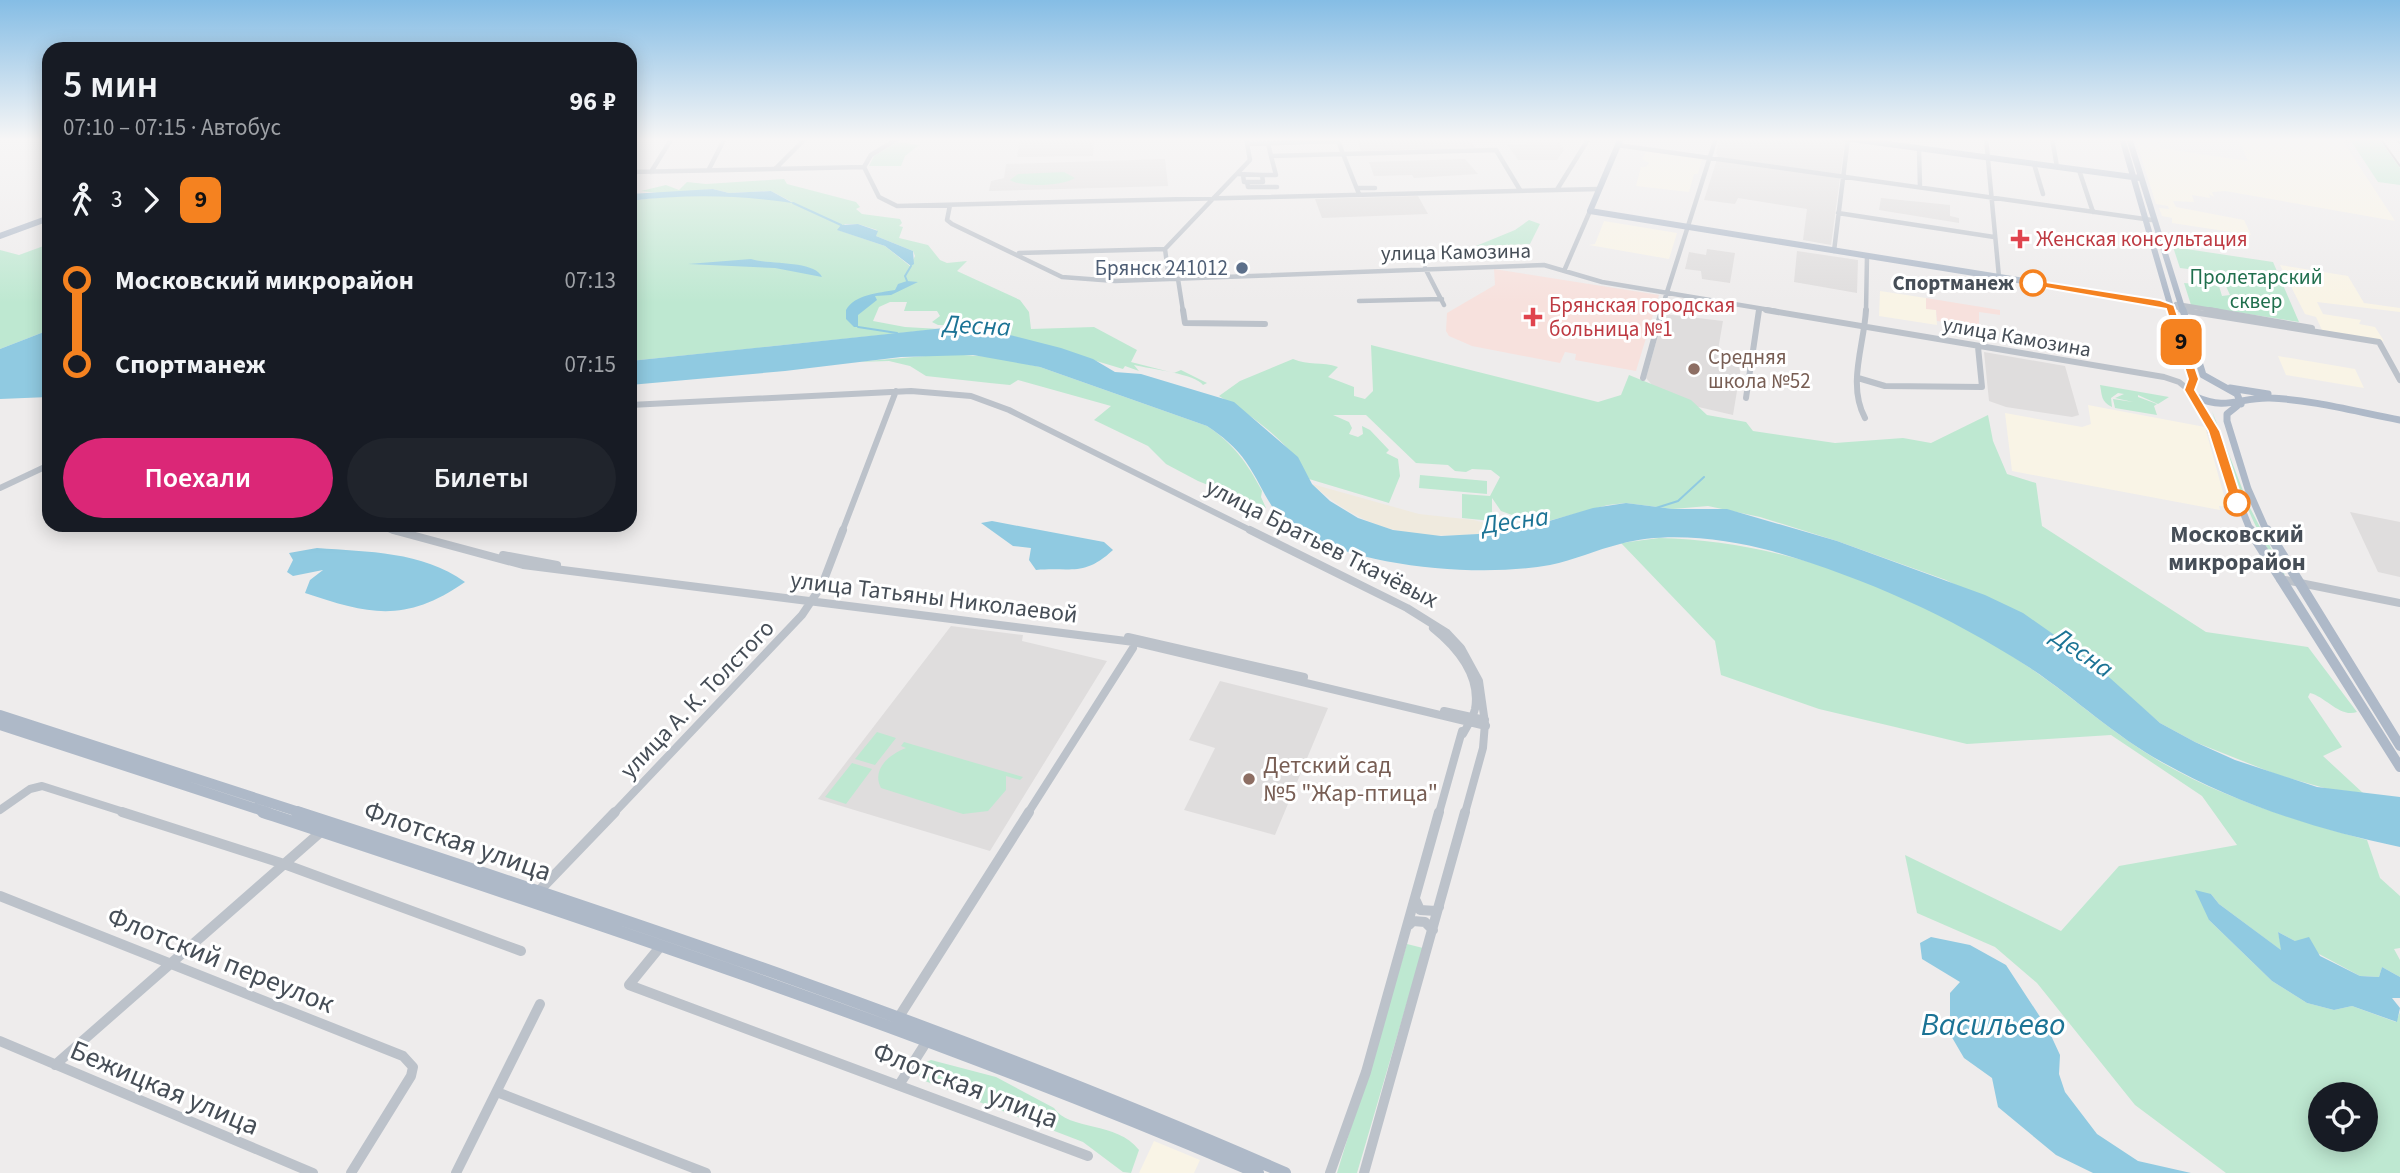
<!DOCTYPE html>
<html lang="ru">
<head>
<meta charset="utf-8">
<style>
	body { margin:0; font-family:"Source Sans 3",sans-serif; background:#20242c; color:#f1f3f6; height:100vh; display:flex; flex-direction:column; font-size:26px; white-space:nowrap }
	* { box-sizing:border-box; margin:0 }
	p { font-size:23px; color:#9ea1a6 }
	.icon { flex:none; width:38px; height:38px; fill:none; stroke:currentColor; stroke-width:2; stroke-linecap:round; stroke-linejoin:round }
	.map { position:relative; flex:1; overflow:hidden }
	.panel { position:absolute; left:42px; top:42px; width:595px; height:490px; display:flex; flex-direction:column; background:#171b24; border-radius:21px; box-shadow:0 4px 18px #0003 }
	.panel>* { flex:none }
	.badge { padding:0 14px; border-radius:10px; font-size:24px; line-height:46px }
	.controls { position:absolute; left:2308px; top:1082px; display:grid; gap:14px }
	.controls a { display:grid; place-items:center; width:70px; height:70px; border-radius:50%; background:#171b24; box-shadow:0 4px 18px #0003; font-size:35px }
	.map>.badge { position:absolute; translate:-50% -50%; box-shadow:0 0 0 4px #fff }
	.legs { display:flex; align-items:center; gap:10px; height:77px; padding:0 21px; font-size:23px }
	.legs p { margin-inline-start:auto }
	.head { display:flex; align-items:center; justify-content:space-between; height:119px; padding:0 21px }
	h1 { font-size:38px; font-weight:600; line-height:52px }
	.action { display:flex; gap:14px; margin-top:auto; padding:14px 21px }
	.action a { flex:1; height:80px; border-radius:42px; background:#db2777; color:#fff; font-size:28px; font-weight:600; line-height:80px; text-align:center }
	.action a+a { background:#20242c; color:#f1f3f6 }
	ul { padding:0 21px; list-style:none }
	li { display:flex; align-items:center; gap:24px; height:84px; font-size:26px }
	li i { display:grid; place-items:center; width:10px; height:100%; margin:0 9px; background:currentColor }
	li i::after { content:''; width:18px; height:18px; margin:-9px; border:5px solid; border-radius:50%; background:#171b24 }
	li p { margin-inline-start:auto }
	li:first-child i { background:linear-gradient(#0000 50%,currentColor 0) }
	li:last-child i { background:linear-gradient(currentColor 50%,#0000 0) }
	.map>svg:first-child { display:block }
	.commercial { fill:#f9f4e6 }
	.education { fill:#dfdddd }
	.medical { fill:#f7e1dd }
	.green { fill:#bee8d1; fill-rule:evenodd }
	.sand { fill:#efeade }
	.water { fill:#90cae1 }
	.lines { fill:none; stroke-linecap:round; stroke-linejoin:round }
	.stream { stroke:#90cae1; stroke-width:2 }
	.minor-far3 { stroke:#bcc2ca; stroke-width:4.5 }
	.minor-far2 { stroke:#bcc2ca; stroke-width:6 }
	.minor-far1 { stroke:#bcc2ca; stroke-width:8 }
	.minor { stroke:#bcc2ca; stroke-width:10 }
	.major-far3 { stroke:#aeb9c8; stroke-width:6 }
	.major-far2 { stroke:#aeb9c8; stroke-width:7 }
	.major-far1 { stroke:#aeb9c8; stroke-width:10 }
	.major { stroke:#aeb9c8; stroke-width:12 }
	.rail { stroke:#afb1b6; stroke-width:2 }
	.line-1 { fill:#f58220; stroke:#fff; stroke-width:2 }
	.health-dot { fill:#e0444e; stroke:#fff; stroke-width:2.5 }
	.service-dot { fill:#5c6f8a; stroke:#fff; stroke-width:2.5 }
	.stop-1-dot { fill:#fff; stroke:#f58220; stroke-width:3.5 }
	.education-dot { fill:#8d6e63; stroke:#fff; stroke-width:2.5 }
	.labels { text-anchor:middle; stroke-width:6; stroke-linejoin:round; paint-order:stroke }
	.far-health-label { font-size:21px; fill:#be3a42; stroke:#fff; text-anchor:start }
	.far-street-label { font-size:21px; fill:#464e57; stroke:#fff }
	.far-service-label { font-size:21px; fill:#4e5e75; stroke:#fff; text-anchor:end }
	.far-park-label { font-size:21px; fill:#206f4d; stroke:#fff }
	.far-stop-label { font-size:21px; font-weight:bold; fill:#464e57; stroke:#fff; text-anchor:end }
	.far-education-label { font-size:21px; fill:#785e54; stroke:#fff; text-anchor:start }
	.stop-label { font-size:24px; font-weight:bold; fill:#464e57; stroke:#fff }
	.street-label { font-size:24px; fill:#464e57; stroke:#fff }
	.education-label { font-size:24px; fill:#785e54; stroke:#fff; text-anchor:start }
	.water-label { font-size:26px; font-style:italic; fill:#1b7395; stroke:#fff }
	.near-street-label { font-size:28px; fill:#464e57; stroke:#fff }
	.near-water-label { font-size:32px; font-style:italic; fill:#1b7395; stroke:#fff }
</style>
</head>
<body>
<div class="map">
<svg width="2400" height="1173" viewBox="0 0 2400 1173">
	<rect width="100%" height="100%" fill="#eeecec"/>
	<path class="commercial" d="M2135,138H2156L2160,148L2248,161L2238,138H2341L2395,221L2225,191L2212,192L2214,197L2209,194L2210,198L2192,195L2194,202L2173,201L2176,207L2244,220L2251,235L2172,223V218L2162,216L2159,208L2169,209L2168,206L2156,204Z
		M1646,151L1702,159L1698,174H1694L1689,192L1636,186L1641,167H1646L1649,163L1642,159Z
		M1604,221L1677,233L1669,259L1589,245L1595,244Z
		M2280,265L2348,276L2364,303L2400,308V312L2317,302L2323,314L2361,320L2359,324L2375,327L2384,341L2322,330L2316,317L2305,314Z
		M1880,291L1926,298V308L1936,310L1937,325L1879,316Z
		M2278,356L2355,369L2364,388L2286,375Z
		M2088,405L2205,427L2227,507L2219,506L2220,510L2012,471L2005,413L2082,427L2091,424Z
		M1154,1141L1200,1160L1194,1173H1139Z"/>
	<path class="education" d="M1020,138H1094L1093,156L1017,157Z
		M1356,138H1469L1475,148L1361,151Z
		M1720,138L1845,140L1831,245L1803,240L1807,209L1738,198L1735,204L1704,200L1718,156L1716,153Z
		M1559,143L1564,150L1557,160H1518L1507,144Z
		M1165,159L1168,186L989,191L991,181L1004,178L1006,164Z
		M1465,159L1478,174L1414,178L1412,175L1374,176L1369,162Z
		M1418,196L1428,214L1322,218L1315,199Z
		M1881,198L1950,205V216L1959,218V223L1879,210Z
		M1707,249L1735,253L1730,283L1702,279L1701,271L1685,269L1689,252L1706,255Z
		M1797,251L1858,260L1857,293L1794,282Z
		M1664,314L1723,321L1718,350L1743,355L1733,415L1664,399L1646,378Z
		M1984,352L2065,366L2079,415L2072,417L2006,407L1989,401Z
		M2350,512L2400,522V577L2378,572Z
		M951,626L1023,635L1022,641L1107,661L990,851L818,799Z
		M1220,681L1328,708L1275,835L1184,810L1215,748L1189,740Z"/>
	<path class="medical" d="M1494,269L1659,295L1636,371L1575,360L1576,354L1565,352L1560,363L1472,346L1449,336L1446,331L1447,313L1495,285Z
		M1926,298L2000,310V315L1979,312V328L1937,321L1936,310L1926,309Z"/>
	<path class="green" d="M2349,138H2378L2400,168V185L2378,182Z
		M898,142L919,145L905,156L901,166H869L874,156Z
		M1064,172L1075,178C1063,186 1022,188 1010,180L1018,174Z
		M784,179L787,184L856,202L860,207L856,209L862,214L900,219L902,223L899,226L903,227L899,238L928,245L940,260L947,263L967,261L957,271L1020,300L1029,312L1031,329L1094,327L1137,350L1131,362L1174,373L1181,370L1207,383L1203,385C1196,374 1151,369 1134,365L1139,371L1125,366L1123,369L979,326L938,325L932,322L940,316L937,311H904L907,302H890L879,307L873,321L905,327L940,329L630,361V201C683,193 740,194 792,202L771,191L729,193L713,189L666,194L641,191L666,185L679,190L687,182L706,184ZM845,224H858L877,230L876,236L913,251L915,256L910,266L885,246L838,230Z
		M1529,220L1540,224L1530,244L1476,246L1515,230Z
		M49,244V330L0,349V250L19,255Z
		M2173,247L2273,262L2299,322L2191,305L2184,283L2219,286L2222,296L2230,295L2220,273L2180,268Z
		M1371,345L1598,402L1621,395L1629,375L1691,400L1707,415L1746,422L1753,431L1835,443L1903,438L1931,443L1988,415L1993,441L2007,474L2036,483L2042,526L2206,632L2308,647L2357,712C2340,718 2326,697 2310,693L2308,697L2342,747L2323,756L2363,793L2328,789L2278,775L2195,742L2160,723L2063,640L1946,580L1837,541L1760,517L1708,506L1673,509L1626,503L1608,505L1537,524L1501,511L1492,498V521L1462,518V494L1490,496L1500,477L1491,470L1472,469L1466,472L1455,471L1448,465L1416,463L1366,415H1333L1349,422L1352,428L1349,434L1358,437L1363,434L1362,426L1370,430L1389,450L1386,453L1398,459L1400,476L1389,503L1309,479C1290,442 1254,417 1219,396L1240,381L1293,359C1308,366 1322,361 1338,367L1328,377L1354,387V396L1365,399L1373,391Z
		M948,354L994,357L1040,367L1207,426C1233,443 1248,464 1262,491L1261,497L1266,508L1198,481L1166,464L1148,446L1094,420L1111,406L1018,380L1010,385L990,383L926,376L910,366L889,361L856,362Z
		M2100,385L2169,397L2158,404L2138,395V397L2157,404L2154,406L2157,415L2115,408L2113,399L2133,402L2115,398L2124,394L2118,393L2111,398L2112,407C2101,402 2102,395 2100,385Z
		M2212,411L2249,506L2285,575L2282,574C2249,520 2231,471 2212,411Z
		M1420,475L1487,481V494L1419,488Z
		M1659,538C1790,541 1923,594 2030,668C2074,698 2113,734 2159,761C2225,799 2294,820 2367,840L2380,878L2400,896V948L2394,949L2400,960V977L2382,967L2379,977L2360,976L2278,932L2282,951L2219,904L2211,894L2209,920L2272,981L2307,1003L2334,1010L2352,1006L2396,1022L2400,1012V1173H2226L2135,1105L2037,983L1995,947L1917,913L1905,855L2061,931L2119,866L2237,845L2202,796L2111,735L1967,744L1819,709L1721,675L1715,641L1621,543ZM2320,1094H2366V1139H2320Z
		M877,732L896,738L875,765L855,759Z
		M904,742L1023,777L1020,780L1006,776V790L988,811L963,814L881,788C871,769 890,754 906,748L901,746Z
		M852,763L872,769L846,804L825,797Z
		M1407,944L1423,948L1357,1173H1337Z
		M931,1060L996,1077L1054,1108C1069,1131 1117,1121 1139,1150L1131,1173L1123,1172L1083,1142L925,1081L919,1075L924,1063Z"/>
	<path class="sand" d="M1312,484L1419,514L1474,520L1491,525L1529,527C1443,540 1381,546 1312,484Z"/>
	<path class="water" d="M713,189L729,193L771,191L793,203C739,195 685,194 630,201V194Z
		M858,224L878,231L876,236L913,251L914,264L911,266L885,246L837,230L841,225Z
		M751,259C769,265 815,260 822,277L775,268L688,264Z
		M907,281L918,282L891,295L875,296L877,300L858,315V327H854L846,319V310C855,294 879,293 895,290L898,284Z
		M954,327L998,332L1061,348L1093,359L1115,372L1141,374L1234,402L1298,457L1312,484L1330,501L1358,518L1393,530L1441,536L1478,534L1529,527L1593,508L1626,503L1673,509H1727L1837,541L1985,595L2023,613L2090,660L2160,723L2195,742L2235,760L2317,787L2400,797V847C2317,830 2237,804 2162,762C2113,735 2073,696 2027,666C1948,615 1862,577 1772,551C1726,539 1667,531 1620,544C1596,550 1574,560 1550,565C1479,578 1365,567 1302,534C1270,517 1265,489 1246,462C1236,447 1222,436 1207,426L1040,367L973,355L901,357L785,371L630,385V361Z
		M49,330V397L0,399V349Z
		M992,521L1104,542L1113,550C1084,577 1071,567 1036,570L1029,560L1031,548L1013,546L981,523Z
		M317,548C368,552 422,551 465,582C406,623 370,615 305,593L310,580L323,570L293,576L287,572L293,560L289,553Z
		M2195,890L2211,894L2219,904L2281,950L2278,932L2295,941L2309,937L2320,956L2360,976L2379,977L2382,967L2400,977V998H2392L2400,1008L2397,1022L2352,1006L2334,1010L2307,1003L2272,981L2209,920Z
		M1931,937L1970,945L2006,965L2048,1029L2060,1055L2059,1074L2065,1092L2097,1134L2138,1161L2191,1173H2093L2056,1155L1998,1107L1992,1078L1964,1058L1950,1034V993L1960,982L1922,959L1920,943Z"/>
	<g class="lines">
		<path class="stream" d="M793,203L841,225
			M907,281L905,276L911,266
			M858,327L897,333
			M1656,508L1678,501L1704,477"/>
		<path class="minor-far3" d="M899,138L871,155L864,167L879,197L897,206L1599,189
			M1337,138L1343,154L1496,150L1520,190
			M1986,138L1999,277
			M2052,138L2057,167
			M1268,143L1271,156L1343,154L1359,194
			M1247,144L1338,141
			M1617,145L2152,220
			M1919,149L1920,187
			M2034,164L2043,194
			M776,168L806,138
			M709,169L725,138
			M2079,170L2093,212
			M630,172L864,167
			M651,172L672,138
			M1238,174L1262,175
			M1243,175L1244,182H1263L1262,175H1276L1271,156
			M1247,182L1248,187H1277
			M1357,188H1375
			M1558,188L1589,138
			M950,205L947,220L952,224L1062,277L1115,281L1544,265L1602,282L1776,311
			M1838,213L1994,237
			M1834,251L1848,138
			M1019,253L1165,249
			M1425,268L1444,305
			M1564,271L1590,211
			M1169,279L1165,249L1250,160L1246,138
			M1178,279L1183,311
			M1359,301L1442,299
			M2160,303L2191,311
			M2176,304L2218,311
			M1661,311L1716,138
			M1866,311L1867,256"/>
		<path class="minor-far2" d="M1183,310L1185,323L1265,324
			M1766,310L2164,377L2179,382L2189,390
			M2181,310L2379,342L2400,380
			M2209,310L2312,328
			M1643,378L1662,310
			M1858,378L1885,386L1982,387L1978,347
			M1746,398L1759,310
			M630,405L911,391L971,396L1009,410L1254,532
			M1865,418C1847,384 1864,346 1866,310
			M0,488L49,465
			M374,525L399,532
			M842,532L896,391"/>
		<path class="minor-far1" d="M393,530L523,565L1134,642L1486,726
			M1250,530L1407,608L1447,633L1461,648L1479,681L1485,723L1483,748L1465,813
			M503,555L557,565
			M2280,579L2400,603
			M1433,628C1457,647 1481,676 1475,709C1473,718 1467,726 1463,734
			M1128,637L1304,677
			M1444,711L1485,720
			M0,810L30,789L42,786L127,813
			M614,813L802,615L822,585L843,530
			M1028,813L1133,648
			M1439,813L1462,731"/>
		<path class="minor" d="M122,812L284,864L521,951
			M538,892L615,812
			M0,896L403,1056L413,1067L411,1076L351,1173
			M1416,901L1420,910L1436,911L1439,907
			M1409,925L1413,921L1425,922L1433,930
			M660,947L629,985L1088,1156
			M897,1020L1029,812
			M0,1041L313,1173
			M55,1065L323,830
			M899,1085L927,1041
			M497,1092L706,1173
			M456,1173L540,1004
			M1330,1173L1366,1072L1439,812
			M1364,1173L1465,812"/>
		<path class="major-far3" d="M1621,138L1590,211L2160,303
			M1844,138L2140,178
			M2122,138L2172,311
			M2129,138L2183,311
			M0,236L49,218"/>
		<path class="major-far2" d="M2172,310L2193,378L2189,390L2209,427L2251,532
			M2183,310L2203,375L2237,394L2241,404
			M2230,388L2268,394
			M2196,397C2227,411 2240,397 2270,398C2314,400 2357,412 2400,420
			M2237,406L2227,414V421L2248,489L2267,532"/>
		<path class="major-far1" d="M2250,530L2400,767
			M2267,530L2400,746
			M0,715L302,813
			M0,725L269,813"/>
		<path class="major" d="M263,812C598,923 934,1034 1258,1173
			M297,812C630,920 964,1032 1285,1173"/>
		<path class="rail" d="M2380,138L2400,166
			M2393,138L2400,143"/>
	</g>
	<linearGradient id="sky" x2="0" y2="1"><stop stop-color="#85bde5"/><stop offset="0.46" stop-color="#f7f6f6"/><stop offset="1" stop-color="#f7f6f6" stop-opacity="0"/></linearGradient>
	<rect width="2400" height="303" fill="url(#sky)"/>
	<path class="line-1" d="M2033,280L2160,300L2174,305L2199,379L2195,390L2220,431L2243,503L2241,506L2231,503L2208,431L2184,390L2188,379L2166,309L2029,285Z"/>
	<g class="health-dot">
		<path d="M2016.5 228.5h7v7h7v7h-7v7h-7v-7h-7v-7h7z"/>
		<path d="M1529.5 306.5h7v7h7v7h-7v7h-7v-7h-7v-7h7z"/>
	</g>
	<circle class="service-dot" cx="1242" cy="268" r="7"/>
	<g class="stop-1-dot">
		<circle cx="2033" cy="283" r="12"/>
		<circle cx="2237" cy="503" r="12"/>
	</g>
	<g class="education-dot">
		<circle cx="1694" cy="369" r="7"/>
		<circle cx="1249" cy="779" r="7"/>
	</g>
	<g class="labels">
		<g class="far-health-label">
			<text x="2036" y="246">Женская консультация</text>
			<text x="1549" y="312">Брянская городская<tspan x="1549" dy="24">больница №1</tspan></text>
		</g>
		<g class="far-street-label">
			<text transform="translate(1456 252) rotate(-1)" y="7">улица Камозина</text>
			<text transform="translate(2017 337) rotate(10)" y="7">улица Камозина</text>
		</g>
		<g class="far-service-label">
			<text x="1228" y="275">Брянск 241012</text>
		</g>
		<g class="far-park-label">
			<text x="2256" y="284">Пролетарский<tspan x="2256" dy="24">сквер</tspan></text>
		</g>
		<g class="far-stop-label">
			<text x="2014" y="290">Спортманеж</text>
		</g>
		<g class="far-education-label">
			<text x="1708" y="364">Средняя<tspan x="1708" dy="24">школа №52</tspan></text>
		</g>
		<g class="stop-label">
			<text x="2237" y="542">Московский<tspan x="2237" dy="28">микрорайон</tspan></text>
		</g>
		<g class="street-label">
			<text transform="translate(1322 543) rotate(27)" y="8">улица Братьев Ткачёвых</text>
			<text transform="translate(934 597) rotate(7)" y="8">улица Татьяны Николаевой</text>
			<text transform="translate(697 699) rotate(-46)" y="8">улица А. К. Толстого</text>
		</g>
		<g class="education-label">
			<text x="1263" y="773">Детский сад<tspan x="1263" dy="28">№5 "Жар-птица"</tspan></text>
		</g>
		<g class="water-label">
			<text transform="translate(977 325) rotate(3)" y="9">Десна</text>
			<text transform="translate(1515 520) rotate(-8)" y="9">Десна</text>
			<text transform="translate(2083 652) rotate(35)" y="9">Десна</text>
		</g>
		<g class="near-street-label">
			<text transform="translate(458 840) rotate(19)" y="10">Флотская улица</text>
			<text transform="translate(221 959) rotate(22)" y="10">Флотский переулок</text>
			<text transform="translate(966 1084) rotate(21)" y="10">Флотская улица</text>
			<text transform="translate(165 1087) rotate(23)" y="10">Бежицкая улица</text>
		</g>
		<g class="near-water-label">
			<text x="1993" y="1035">Васильево</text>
		</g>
	</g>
</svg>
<div class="controls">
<a><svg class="icon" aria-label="locate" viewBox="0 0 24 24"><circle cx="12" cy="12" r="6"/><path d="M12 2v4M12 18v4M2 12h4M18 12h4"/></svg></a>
</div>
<b class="badge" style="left:2181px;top:342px;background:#f58220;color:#111">9</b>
<section class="panel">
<div class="head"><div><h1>5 мин</h1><p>07:10 – 07:15 · Автобус</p></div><b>96 ₽</b></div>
<div class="legs"><svg class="icon" aria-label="walk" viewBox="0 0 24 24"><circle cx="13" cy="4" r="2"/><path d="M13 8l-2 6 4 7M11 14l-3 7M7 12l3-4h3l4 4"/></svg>3<svg class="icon" aria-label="forward" viewBox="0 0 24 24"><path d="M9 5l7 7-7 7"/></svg><b class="badge" style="background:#f58220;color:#111">9</b></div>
<ul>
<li><i style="color:#f58220"></i><b>Московский микрорайон</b><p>07:13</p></li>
<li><i style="color:#f58220"></i><b>Спортманеж</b><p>07:15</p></li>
</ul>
<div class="action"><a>Поехали</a><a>Билеты</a></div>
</section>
</div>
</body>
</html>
